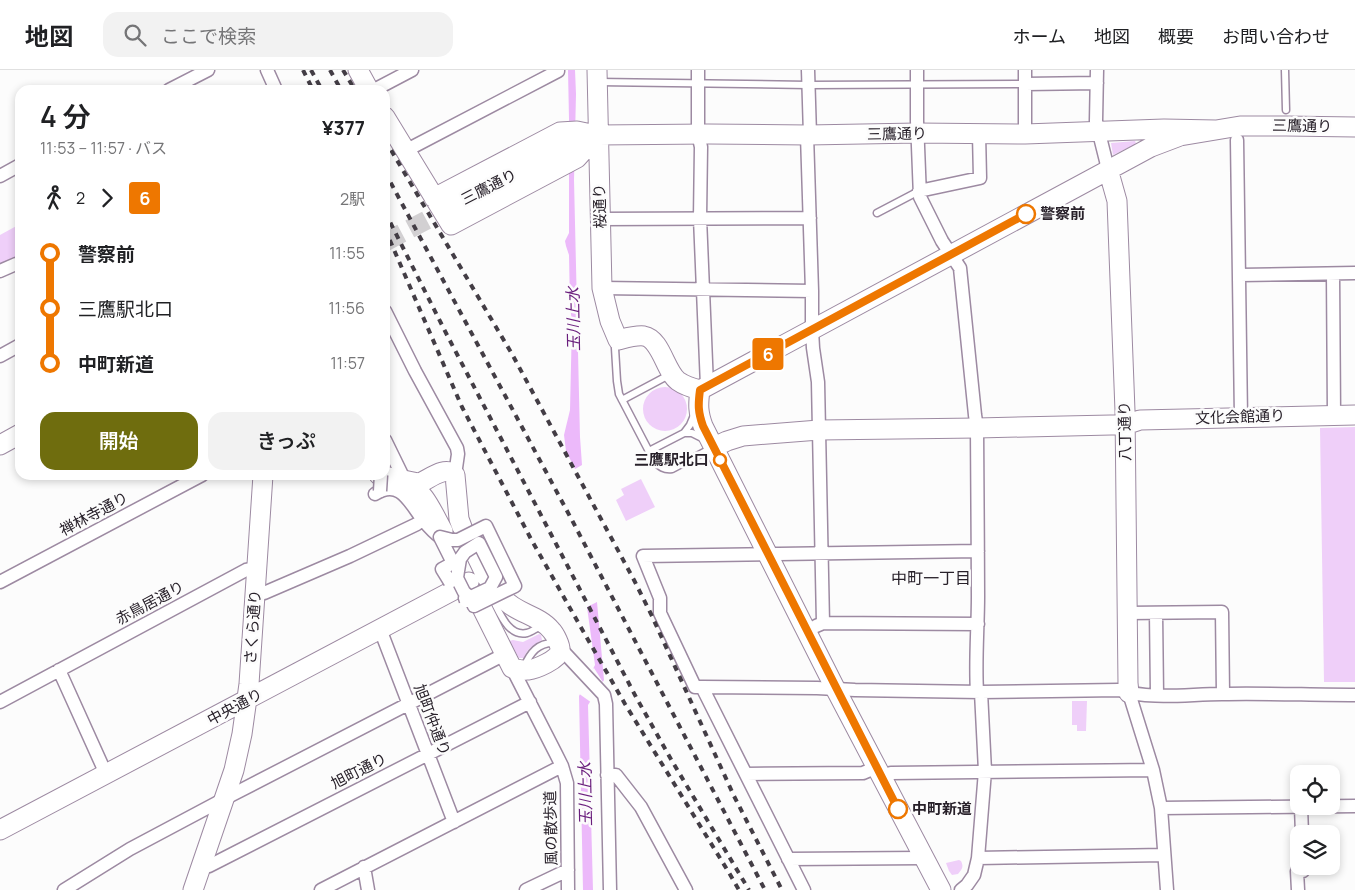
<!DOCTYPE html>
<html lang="ja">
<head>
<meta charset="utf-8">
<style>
	body { margin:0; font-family:Manrope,"Noto Sans JP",sans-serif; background:#f2f2f2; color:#202124; height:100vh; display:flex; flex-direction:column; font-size:19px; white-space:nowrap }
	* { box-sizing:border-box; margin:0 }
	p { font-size:16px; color:#757577 }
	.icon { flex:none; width:28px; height:28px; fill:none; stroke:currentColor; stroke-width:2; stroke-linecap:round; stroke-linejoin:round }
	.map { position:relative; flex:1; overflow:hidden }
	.drawer { position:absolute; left:15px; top:15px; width:375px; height:395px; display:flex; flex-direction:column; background:#fff; border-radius:15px; box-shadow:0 2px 8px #0003 }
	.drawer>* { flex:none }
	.badge { padding:0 10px; border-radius:4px; font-size:18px; line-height:32px }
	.fabs { position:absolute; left:1290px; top:695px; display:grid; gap:10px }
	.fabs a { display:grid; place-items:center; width:50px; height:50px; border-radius:10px; background:#fff; box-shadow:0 2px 8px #0003; font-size:25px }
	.map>.badge { position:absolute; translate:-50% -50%; box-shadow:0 0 0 2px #fff }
	.legs { display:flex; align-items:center; gap:8px; height:55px; padding:0 25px; font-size:16px }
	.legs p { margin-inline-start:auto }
	.overview { display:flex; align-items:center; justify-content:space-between; height:85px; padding:0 25px }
	h1 { font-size:28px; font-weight:600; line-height:38px }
	.action { display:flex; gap:10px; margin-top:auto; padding:10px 25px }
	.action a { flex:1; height:58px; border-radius:15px; background:#6f6d0e; color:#fff; font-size:20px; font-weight:600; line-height:58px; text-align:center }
	.action a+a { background:#f2f2f2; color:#202124 }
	ul { padding:0 25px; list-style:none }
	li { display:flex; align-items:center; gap:18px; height:55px; font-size:19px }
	li i { display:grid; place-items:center; width:8px; height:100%; margin:0 6px; background:currentColor }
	li i::after { content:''; width:12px; height:12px; margin:-6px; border:4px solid; border-radius:50%; background:#fff }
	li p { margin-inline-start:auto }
	li:first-child i { background:linear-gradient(#0000 50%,currentColor 0) }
	li:last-child i { background:linear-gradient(currentColor 50%,#0000 0) }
	header { display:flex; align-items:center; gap:30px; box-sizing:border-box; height:70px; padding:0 25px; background:#fff; border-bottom:1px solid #e0e0e0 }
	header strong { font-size:24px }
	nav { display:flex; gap:28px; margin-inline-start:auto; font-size:18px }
	.search { width:350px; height:45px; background:#f2f2f2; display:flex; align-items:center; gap:12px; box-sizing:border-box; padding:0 18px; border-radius:15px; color:#757577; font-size:19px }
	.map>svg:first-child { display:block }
	.green { fill:#efcff9 }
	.water { fill:#ecb9fa }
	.pier { fill:#fcfcfc }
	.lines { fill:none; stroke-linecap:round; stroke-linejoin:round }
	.street-tunnel { stroke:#d2d0d2; stroke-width:12; stroke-dasharray:12 6; stroke-linecap:butt }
	.secondary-tunnel { stroke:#d2d0d2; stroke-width:19; stroke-dasharray:19 9; stroke-linecap:butt }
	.lane-casing { stroke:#9d8aa2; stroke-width:9 }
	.street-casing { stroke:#9d8aa2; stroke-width:15 }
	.secondary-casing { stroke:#9d8aa2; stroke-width:21 }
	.lane { stroke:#fff; stroke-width:6 }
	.street { stroke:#fff; stroke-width:12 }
	.secondary { stroke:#fff; stroke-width:19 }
	.rail { stroke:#433d45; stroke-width:4; stroke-dasharray:6 6; stroke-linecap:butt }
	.street-bridge-casing { stroke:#9d8aa2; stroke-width:15; stroke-linecap:butt }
	.street-bridge { stroke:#fff; stroke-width:12 }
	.line-1-casing { stroke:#fff; stroke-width:11 }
	.line-1 { stroke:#e70; stroke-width:8 }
	.stop-1-dot { fill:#fff; stroke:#e70; stroke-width:2.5 }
	.labels { text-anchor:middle; stroke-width:5; stroke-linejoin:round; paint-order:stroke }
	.street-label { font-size:15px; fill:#28212a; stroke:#fcfcfc }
	.stop-label { font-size:15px; font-weight:bold; fill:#28212a; stroke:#fcfcfc; text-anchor:start }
	.water-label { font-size:16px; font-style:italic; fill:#6a1e7d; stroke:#fcfcfc }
	.neighbourhood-label { font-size:16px; fill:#28212a; stroke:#fcfcfc }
</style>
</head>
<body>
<header>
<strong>地図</strong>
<div class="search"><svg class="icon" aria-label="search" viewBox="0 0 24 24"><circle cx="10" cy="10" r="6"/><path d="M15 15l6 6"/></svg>ここで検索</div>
<nav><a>ホーム</a><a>地図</a><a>概要</a><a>お問い合わせ</a></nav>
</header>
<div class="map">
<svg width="1355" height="820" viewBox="0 0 1355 820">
	<rect width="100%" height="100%" fill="#fcfcfc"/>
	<path class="green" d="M1135,71L1136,73L1134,75L1113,85L1111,73Z
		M20,154V189L0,197V165Z
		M643 339a22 22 0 1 1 44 0a22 22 0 1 1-44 0Z
		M1355,357V612H1324L1320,358Z
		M641,409L655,437L626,451L616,430L624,425L621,419Z
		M539,564L541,565L542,570C534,575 527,578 524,588H519L509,571L513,570L523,572Z
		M1072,631H1087L1086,661H1077V655H1072Z
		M959,790L961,791C964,797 962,799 958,804L952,805L949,801L946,793Z"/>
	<path class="water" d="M568,0H575L576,24L574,110L580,367L582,395L575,399L566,381L564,365L570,340L572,251L570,237L569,185L566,176L565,171L569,163V49Z
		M597,532L604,610L588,635L593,820H583L579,626L595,595L587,537Z"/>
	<path class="pier" d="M594,598L604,614L592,633L578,623L587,603Z"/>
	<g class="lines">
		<path class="street-tunnel" d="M486,472L488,475"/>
		<path class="secondary-tunnel" d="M385,172L455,135"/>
		<g class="lane-casing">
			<path id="lane" d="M1285,0L1286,40
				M598,12L808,15L1025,14
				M877,143L919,121
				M617,272L615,278L617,311L619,324L654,391C660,397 664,400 672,399L712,378
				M622,330L669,305
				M684,363L690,355L695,343
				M649,381L684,363H692L704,369
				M495,534C501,546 510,567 527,563C532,562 537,557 542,556
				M524,597C530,583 538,572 555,573"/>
		</g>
		<g class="street-casing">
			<path id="street" d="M267,0L276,20
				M698,0V64L701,77L700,148L707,316
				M808,0L810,65
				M917,0V51L920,127L942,171L960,198L975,345L977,358C977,415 978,470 978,526C978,558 975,590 977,622
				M1025,0V64
				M1097,0L1096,51L1108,99
				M1025,14L1097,13
				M169,20L208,0
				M374,20L412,0
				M807,65L812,221V260L813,278L818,312L823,553
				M1237,70L1241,347
				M405,81L558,1V0
				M0,106L20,95
				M919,121L980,108L979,64
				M600,149L810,148
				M0,201L16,194L20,193
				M1333,204L1334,345
				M1240,205L1355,203
				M602,218L812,221
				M385,241L415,301L457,378L458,384L455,405
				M0,286L20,275
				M385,370L405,411
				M375,424C400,408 410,433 423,450C428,456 433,462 440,467
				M0,512L202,405
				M256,522L264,523L350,486L417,454
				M1127,543L1222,542L1223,624
				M1156,543L1157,625
				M816,556L823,553L978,554
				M380,559L454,752
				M560,578L604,625L606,634L610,820
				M512,598L556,684L562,696L567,713L568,820
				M59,600L106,704
				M702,617L817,618L855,620L981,622L1119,620C1151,630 1188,624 1222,624C1266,623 1310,625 1355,625
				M1129,623L1153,700L1161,738L1167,820
				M0,632L246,500L257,498
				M746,704L863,703L877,697
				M607,705H616L641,737L686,820
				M881,706L891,703L1153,700
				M1301,737L1302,764
				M1161,738L1355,736
				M978,788L1164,785
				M788,789L923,788
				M202,794L209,796L530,632
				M364,797L368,820
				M64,820L130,779L224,729L505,584
				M321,820L562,696
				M526,820L568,800
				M804,820L702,617H695L660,543V528L643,486L978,481
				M961,820L967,815L974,805L978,788L985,701L981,622
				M1298,820L1297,801H1303V796"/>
		</g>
		<g class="secondary-casing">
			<path id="secondary" d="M358,0L369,20
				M597,0L602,218L610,251L618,270C626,268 636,265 644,266C661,269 665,301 678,311C685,316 692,318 700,320L1151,77L1180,66L1216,60
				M385,47L451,155L577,88L595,68
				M1108,99L1117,131L1125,341L1128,613L1129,623
				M434,128L560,62L577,61L596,65
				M455,135L559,81L598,65L708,64L808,65L917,63L1025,64L1164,59L1216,60L1240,56H1286L1355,57
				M700,320C698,335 698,342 703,356L836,620L941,820
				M0,375L20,364
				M714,377L727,371L743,366L819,360L977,358L1111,355H1125L1140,350L1355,345
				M379,405L418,413L422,412C432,407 445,396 455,405L459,449L462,457
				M405,411C424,420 433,443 443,461
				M475,483L487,508
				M482,538L512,598C517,599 522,601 528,600C536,599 558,590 560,581C561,576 555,564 551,560C539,545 515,543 503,528
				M0,760L469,512
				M193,820L234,700L242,664L249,614L263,405"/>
		</g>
		<use href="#lane" class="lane"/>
		<use href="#street" class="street"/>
		<use href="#secondary" class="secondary"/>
		<path class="rail" d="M303,0L313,20
			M311,0L322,20
			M330,0L341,20
			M343,0L355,20
			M385,70L512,284L634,510L651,544L734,726L782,820
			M385,102L573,452L765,820
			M385,142L447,265L636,627L672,691L749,820
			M385,159L462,337L531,469L579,554L625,634L728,801L739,820"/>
		<g class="street-bridge-casing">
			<path id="street-bridge" d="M380,421L381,405
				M450,512L442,499L453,493L440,467L452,470H458L486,456L515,516L474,536L470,527L464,522L457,508L458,501L460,489L465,482L479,473L496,507L490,518L473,526L465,528L466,531"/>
		</g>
		<use href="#street-bridge" class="street-bridge"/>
	</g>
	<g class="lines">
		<g class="line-1-casing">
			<path id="line-1" d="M898,739L703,356C698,342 698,335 700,320L1026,144"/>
		</g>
		<use href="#line-1" class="line-1"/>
	</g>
	<g class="stop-1-dot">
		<circle cx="1026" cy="144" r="9"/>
		<circle cx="720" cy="390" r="6"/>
		<circle cx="898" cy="739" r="9"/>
	</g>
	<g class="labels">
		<g class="street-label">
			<text transform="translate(1302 56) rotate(1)" y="5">三鷹通り</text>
			<text transform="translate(897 64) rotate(-1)" y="5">三鷹通り</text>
			<text transform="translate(489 117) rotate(-27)" y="5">三鷹通り</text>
			<text transform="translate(600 136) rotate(-91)" y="5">桜通り</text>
			<text transform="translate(1240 347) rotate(-2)" y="5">文化会館通り</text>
			<text transform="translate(1125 361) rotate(-91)" y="5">八丁通り</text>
			<text transform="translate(94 444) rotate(-28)" y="5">禅林寺通り</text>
			<text transform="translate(150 533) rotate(-28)" y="5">赤鳥居通り</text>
			<text transform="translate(253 557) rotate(-86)" y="5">さくら通り</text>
			<text transform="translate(235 637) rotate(-28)" y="5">中央通り</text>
			<text transform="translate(432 650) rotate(69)" y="5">旭町仲通り</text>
			<text transform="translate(359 701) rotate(-27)" y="5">旭町通り</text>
			<text transform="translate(551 758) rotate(-91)" y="5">風の散歩道</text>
		</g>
		<g class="stop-label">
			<text x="1040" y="149">警察前</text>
			<text x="709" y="395" text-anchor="end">三鷹駅北口</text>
			<text x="912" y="744">中町新道</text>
		</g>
		<g class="water-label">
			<text transform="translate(573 249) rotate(-91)" y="6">玉川上水</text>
			<text transform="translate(585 724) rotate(-91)" y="6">玉川上水</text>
		</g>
		<g class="neighbourhood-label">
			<text x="931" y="514">中町一丁目</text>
		</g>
	</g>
</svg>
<div class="fabs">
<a><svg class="icon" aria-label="locate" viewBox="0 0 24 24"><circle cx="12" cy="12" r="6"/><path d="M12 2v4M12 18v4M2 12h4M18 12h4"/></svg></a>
<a><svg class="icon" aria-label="layers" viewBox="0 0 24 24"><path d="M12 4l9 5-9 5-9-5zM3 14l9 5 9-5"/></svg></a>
</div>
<b class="badge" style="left:768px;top:284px;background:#e70;color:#fff">6</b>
<section class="drawer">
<div class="overview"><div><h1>4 分</h1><p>11:53 – 11:57 · バス</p></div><b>¥377</b></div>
<div class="legs"><svg class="icon" aria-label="walk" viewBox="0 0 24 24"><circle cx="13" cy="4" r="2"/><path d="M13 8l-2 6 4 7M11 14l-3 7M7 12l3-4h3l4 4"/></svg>2<svg class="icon" aria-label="forward" viewBox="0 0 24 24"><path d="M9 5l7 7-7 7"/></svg><b class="badge" style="background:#e70;color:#fff">6</b><p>2駅</p></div>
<ul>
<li><i style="color:#e70"></i><b>警察前</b><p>11:55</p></li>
<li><i style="color:#e70"></i><span>三鷹駅北口</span><p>11:56</p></li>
<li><i style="color:#e70"></i><b>中町新道</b><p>11:57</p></li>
</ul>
<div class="action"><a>開始</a><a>きっぷ</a></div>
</section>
</div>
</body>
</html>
